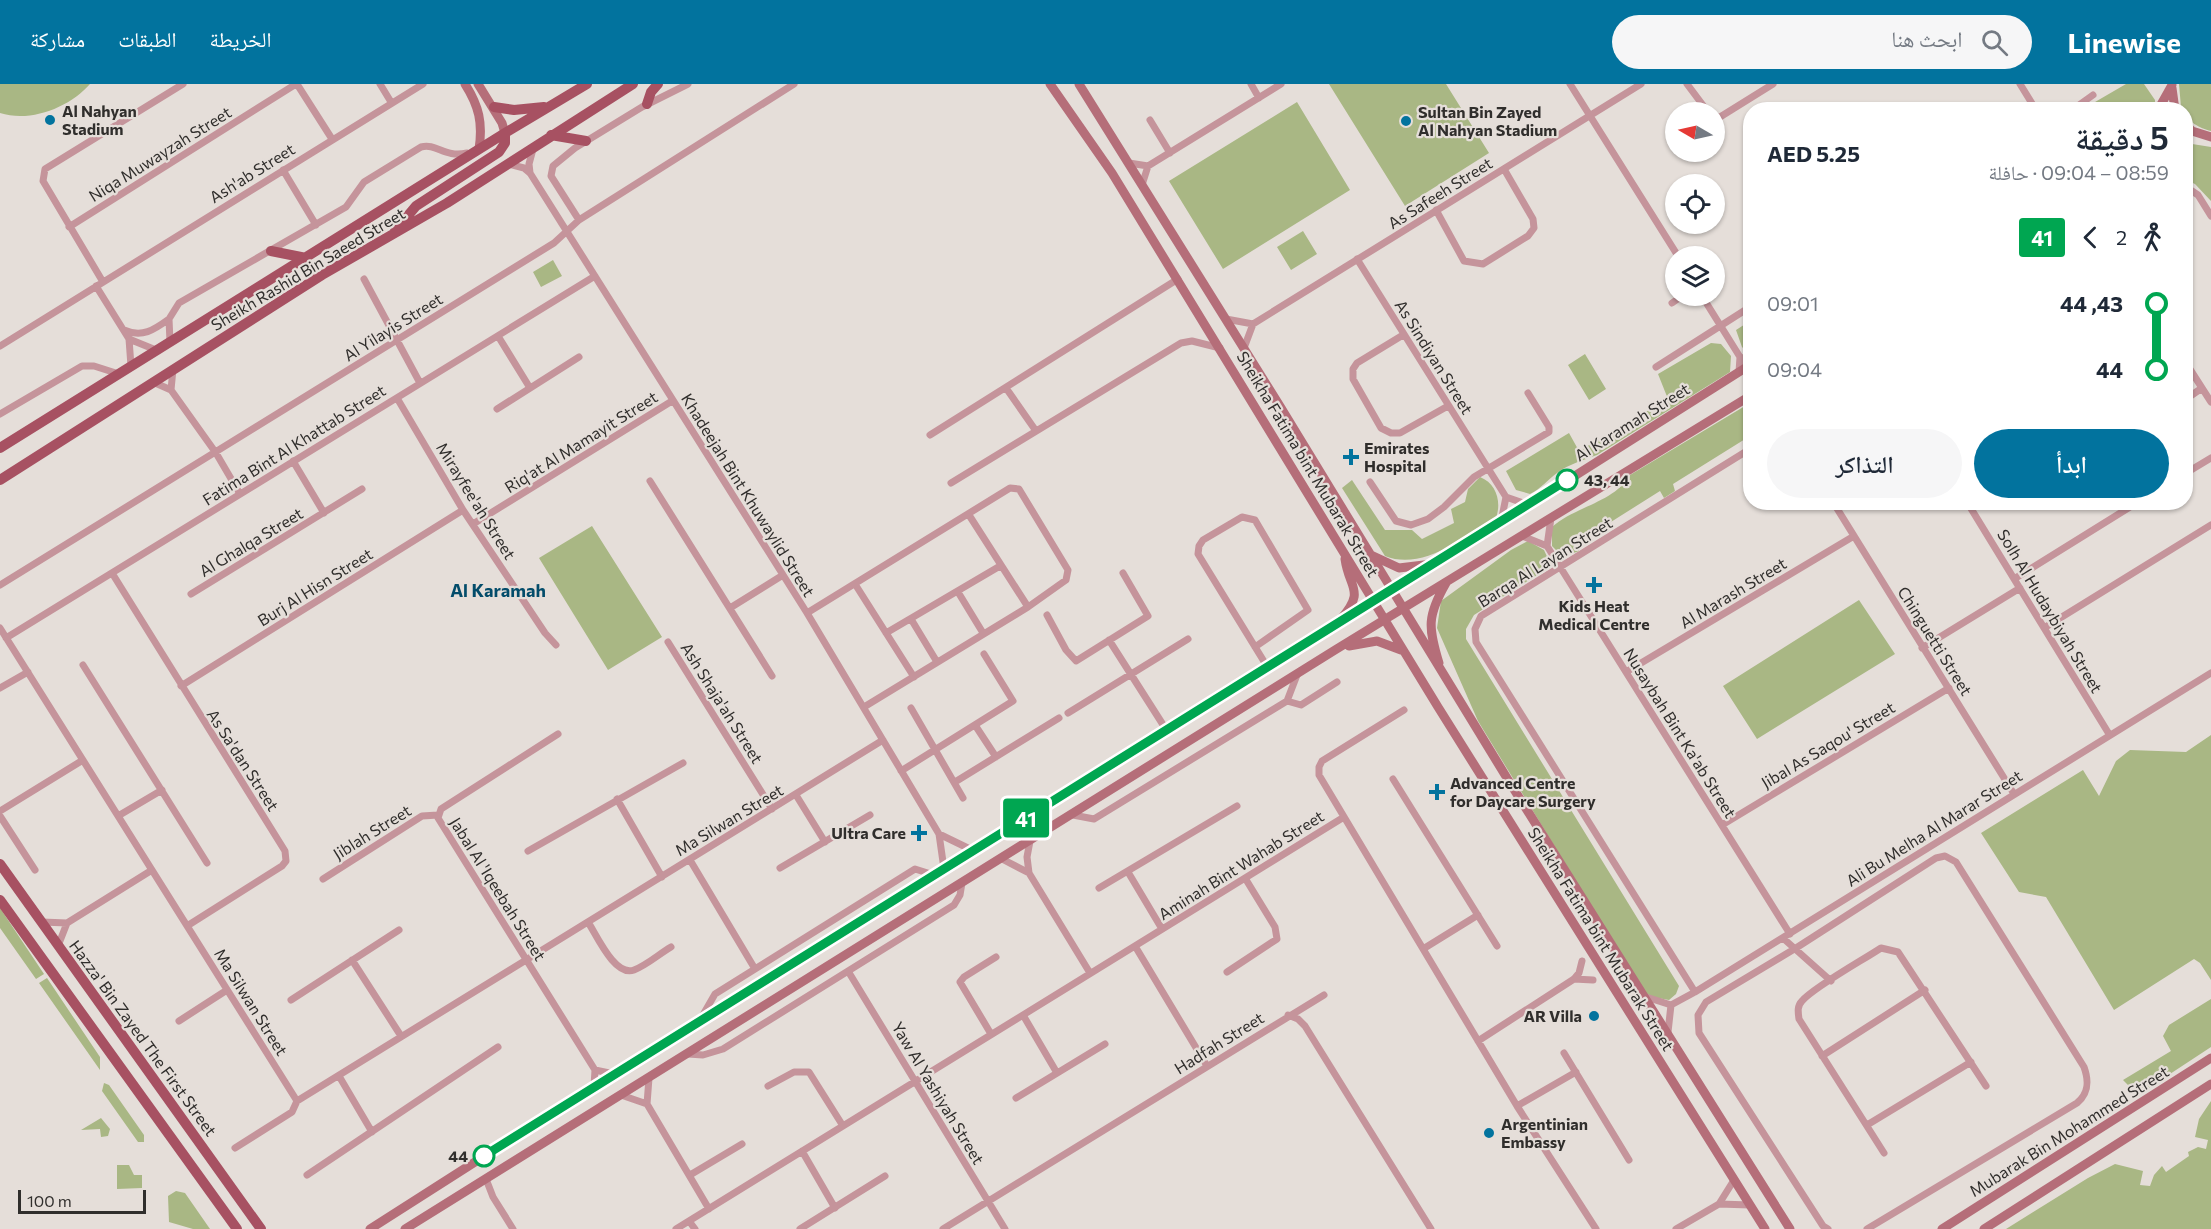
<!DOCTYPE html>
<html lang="ar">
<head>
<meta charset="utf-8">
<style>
	body { margin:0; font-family:Commissioner,"Noto Naskh Arabic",sans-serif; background:#f6f6f7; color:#1f2937; direction:rtl; height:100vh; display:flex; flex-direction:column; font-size:22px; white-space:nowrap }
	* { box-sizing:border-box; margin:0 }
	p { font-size:20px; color:#747a83 }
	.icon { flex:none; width:33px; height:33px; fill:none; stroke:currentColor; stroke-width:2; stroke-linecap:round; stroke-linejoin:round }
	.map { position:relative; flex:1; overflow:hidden; direction:ltr }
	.drawer { position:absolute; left:1743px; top:18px; width:450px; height:408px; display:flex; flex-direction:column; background:#fff; border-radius:24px; box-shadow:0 2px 4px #0004; direction:rtl }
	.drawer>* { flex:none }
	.badge { padding:0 12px; border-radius:4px; font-size:21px; line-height:39px }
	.needle { width:39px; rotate:279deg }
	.buttons { position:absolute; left:1665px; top:18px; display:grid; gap:12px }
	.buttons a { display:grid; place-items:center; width:60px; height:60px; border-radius:50%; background:#fff; box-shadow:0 2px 4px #0004; font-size:30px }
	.scale { position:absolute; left:18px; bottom:15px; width:128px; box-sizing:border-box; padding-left:6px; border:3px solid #302e2c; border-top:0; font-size:16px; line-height:21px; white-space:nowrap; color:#302e2c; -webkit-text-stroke:4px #e5ded9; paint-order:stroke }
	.map>.badge { position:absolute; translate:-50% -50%; box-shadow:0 0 0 3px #fff }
	.legs { display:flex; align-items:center; gap:9px; height:66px; padding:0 24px; font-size:20px }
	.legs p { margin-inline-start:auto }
	.headline { display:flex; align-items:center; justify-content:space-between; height:102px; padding:0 24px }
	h1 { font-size:33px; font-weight:600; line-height:45px }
	.action { display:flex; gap:12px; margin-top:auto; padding:12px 24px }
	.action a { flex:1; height:69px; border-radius:36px; background:#02739e; color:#fff; font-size:24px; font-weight:600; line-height:69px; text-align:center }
	.action a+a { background:#f6f6f7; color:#1f2937 }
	ul { padding:0 24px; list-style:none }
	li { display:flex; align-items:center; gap:21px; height:66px; font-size:22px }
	li i { display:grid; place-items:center; width:9px; height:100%; margin:0 8px; background:currentColor }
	li i::after { content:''; width:15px; height:15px; margin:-8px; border:4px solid; border-radius:50%; background:#fff }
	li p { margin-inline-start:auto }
	li:first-child i { background:linear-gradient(#0000 50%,currentColor 0) }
	li:last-child i { background:linear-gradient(currentColor 50%,#0000 0) }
	header { display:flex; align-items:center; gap:36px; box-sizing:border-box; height:84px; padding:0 30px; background:#02739e; color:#fff }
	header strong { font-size:28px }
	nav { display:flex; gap:33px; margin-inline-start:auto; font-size:21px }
	.search { width:420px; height:54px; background:#f6f6f7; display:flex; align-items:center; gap:15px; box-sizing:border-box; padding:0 21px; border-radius:33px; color:#747a83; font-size:22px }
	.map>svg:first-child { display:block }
	.green { fill:#a9b784 }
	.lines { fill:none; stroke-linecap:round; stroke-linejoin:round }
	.street { stroke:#c5949b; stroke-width:7 }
	.secondary { stroke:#b56e79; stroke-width:9 }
	.primary { stroke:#a75162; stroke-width:10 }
	.line-1-casing { stroke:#fff; stroke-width:14 }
	.line-1 { stroke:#00a651; stroke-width:9 }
	.poi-dot { fill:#02739e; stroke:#e5ded9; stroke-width:2 }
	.stop-1-dot { fill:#fff; stroke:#00a651; stroke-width:3 }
	.labels { text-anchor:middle; stroke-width:4.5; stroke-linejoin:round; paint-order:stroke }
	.poi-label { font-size:16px; font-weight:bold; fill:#302e2c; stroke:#e5ded9; text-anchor:start }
	.street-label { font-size:16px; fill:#302e2c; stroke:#e5ded9 }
	.stop-label { font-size:16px; font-weight:bold; fill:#302e2c; stroke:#e5ded9; text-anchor:start }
	.neighbourhood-label { font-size:18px; font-weight:bold; fill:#034c6a; stroke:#e5ded9 }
</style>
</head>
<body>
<header>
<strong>Linewise</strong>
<div class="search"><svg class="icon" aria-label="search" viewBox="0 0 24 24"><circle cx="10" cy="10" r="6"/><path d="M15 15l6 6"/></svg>ابحث هنا</div>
<nav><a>الخريطة</a><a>الطبقات</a><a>مشاركة</a></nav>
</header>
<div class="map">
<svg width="2211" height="1145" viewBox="0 0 2211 1145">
	<rect width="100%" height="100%" fill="#e5ded9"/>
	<path class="green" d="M0,0H90C70,23 31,39 0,29Z
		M1329,0H1446L1489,69L1405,122Z
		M2126,0H2144L2155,16V22L2149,25H2083Z
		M2179,0H2211V47C2200,44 2186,38 2186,26L2181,23Z
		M1297,18L1350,106L1223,185L1169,97Z
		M2186,59L2211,63V117L2195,100L2186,96Z
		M1303,147L1317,170L1291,186L1277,163Z
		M553,176L562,192L541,203L533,188Z
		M1750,237V271L1742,263L1736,246Z
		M1711,259L1721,260L1731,272L1730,288L1597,371C1584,376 1569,380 1557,389C1547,396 1542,404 1530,410L1516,406L1506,387L1569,349L1579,367L1668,315L1658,290Z
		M1585,270L1606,305L1589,316L1568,281Z
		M1750,319V352L1673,400L1675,407L1664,414L1660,407L1576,460L1579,467L1563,473L1552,462V443C1574,423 1615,418 1630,391Z
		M1480,393C1498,400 1502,421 1495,436C1463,454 1422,487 1385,472L1342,404L1352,396L1385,446H1412L1422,455L1454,439L1451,425L1465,418L1468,405Z
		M592,442L662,553L608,586L539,474Z
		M1528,457L1544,466L1549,477L1545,486L1474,531L1466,545V555L1679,902L1676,910L1669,916L1646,912L1478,637L1437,544L1441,517L1511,466Z
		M1859,516L1895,570L1757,655L1723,602Z
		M2211,651V896L2200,879L2194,875L2114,926L2046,813L2019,808L1981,749L2083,686L2099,712L2116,677L2130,666L2186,668Z
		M0,824L44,890L36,895L0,844Z
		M47,894L100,973V986L39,899Z
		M2211,915V963L2138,1011L2123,996L2171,967L2163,952L2169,941Z
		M104,999L109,1001L144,1051V1058H138L102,1007Z
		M2211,1017V1145H2006L2088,1094L2115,1080L2143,1087L2140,1101L2150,1102L2154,1091L2162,1082L2166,1088L2189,1072L2188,1068L2198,1063L2206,1065L2208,1056L2195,1053L2199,1035Z
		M101,1034L110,1045L108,1052L101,1053L100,1045L81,1046Z
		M117,1081H129L134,1091H142V1104L117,1105Z
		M176,1107L185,1109L210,1145H193L169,1138L168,1112Z"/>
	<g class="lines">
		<path class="street" d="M297,0L332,55
			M380,0L391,18
			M1251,0L1259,14
			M1570,0L1678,172
			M1687,0L1708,28
			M2020,0L2036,26
			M2072,26L2093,11
			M1714,33H1720L1773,0
			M1150,36L1170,69
			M1129,79L1148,82L1281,0
			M508,80L524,84L530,89L807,529L939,750L944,785
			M283,86L316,141
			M530,89L529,80L533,65
			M1142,101L1148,82
			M2186,103L2198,111L2211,132
			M1436,126L1464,177L1483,180L1528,152L1534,144L1533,135L1504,85
			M579,136L551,92L553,82L575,64L642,23L688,0
			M69,143L296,0
			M1357,175L1506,413L1529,421
			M364,195L420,299
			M103,198L43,97L45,85L183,0
			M96,202L129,255L131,282
			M1702,212L1740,273L1739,288
			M1672,219L1682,212
			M1226,235L1253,240
			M124,246C142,254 154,246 169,235
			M1403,251L1357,279L1353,285V295L1381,344L1391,349H1400L1448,322
			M498,252L530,304
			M129,255L156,266
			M170,258L169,235L179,219L346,123L364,98L421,63C437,59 444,74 467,69
			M0,262L423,0
			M1244,264L1253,240L1641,0
			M1740,273L1750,276
			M2186,279L2211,318
			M1656,283L1750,223
			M153,298L171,306L216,369L240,410
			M1006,304L1036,347
			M171,306L173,285
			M397,314L463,426L545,549L556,561
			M2186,315L2202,304
			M497,325L579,273
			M0,330L82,282H94L119,290
			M930,351L1178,195
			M293,377L324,429
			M2186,389L2211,374
			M650,397L772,592
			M1370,398L1396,437L1411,441L1428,435L1444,423L1474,393L1549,348V343L1528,309
			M951,399L1181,259L1192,257L1220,264
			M1833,418L2014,710
			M1967,418L2109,650
			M969,431L1028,523
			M1501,438L1506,413
			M473,440L672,317
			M1522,452L1547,462L1790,850
			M1547,462L1551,434
			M112,489L285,767L286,777L282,782L187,842
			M2014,495L2138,418
			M855,500L914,593
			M0,501L554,159L579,136L794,0
			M958,508L983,549
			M191,510L362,405
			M730,524L783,491
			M807,529L1010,404L1019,405L1068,486L1066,496L1028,523L864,623
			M1047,531L1066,566L1076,577L1148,532L1123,489
			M911,535L937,578
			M0,544L297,1017
			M2044,544L2211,441
			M886,549L1000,482
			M6,554L595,192
			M1109,556L1167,647
			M668,558L772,725
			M1255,563L1308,526L1255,436L1242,433L1203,456L1199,462L1198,470L1268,584
			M1922,564L2020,504
			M83,581L207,779
			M1626,588L1854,452
			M181,602L463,426
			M0,604L28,588
			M1287,617L1301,621L1337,598
			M911,624L963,714
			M1404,626L1322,677L1319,683V691L1517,1022L1596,1145
			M1068,629L1188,555
			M975,641L996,673
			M558,650L441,725L438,734L595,986L594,1002
			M901,687L1013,617L984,570
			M1393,695L1497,862
			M955,698L1059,634
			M796,711L825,758
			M617,715L662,793
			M0,727L83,676
			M1073,731L1094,735L1287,617L1297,591
			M0,732L35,786
			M118,732L162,706
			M1722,741L1949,604
			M939,750L974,767
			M528,767L683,679
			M1002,775L1029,789L1027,773L1030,757
			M690,776L755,885
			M780,784L870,731
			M1128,788L1162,845
			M1029,789L1090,889
			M323,795L422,732L438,731
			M1099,804L1237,722
			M42,838L67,839L152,786
			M588,838C597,852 615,893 634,886C647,881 659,870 671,863
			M1784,855L1831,897
			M58,862L67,839
			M1135,862L1207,982
			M1423,865L1478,831
			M352,876L401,952
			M848,887L1005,1145
			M1227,888L1277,855L1275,843L1245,794
			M1574,895L1593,896
			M1695,908L1476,558L1475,545L1481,532L1750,365
			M1643,912L1671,921L1695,908L2211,589
			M291,916L399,846
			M1023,931L1057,989
			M1288,931L1298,935L1305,942L1431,1145
			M700,936L715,910L915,785L934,791
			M179,937L227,906
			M1668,948L1671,921
			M991,950L960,898L964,893L996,873
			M1478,957L1574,895L1579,889L1582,877
			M1564,969L1629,1076
			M688,970L703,971L723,965L954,821L960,811L962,799
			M1822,972L1925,906
			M595,986L614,990
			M339,992L372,1048
			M649,994L647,1020L709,1125
			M768,1002L794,988H809L843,1042
			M621,1011L647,1020
			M1016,1014L1105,960
			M297,1017L883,656
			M1517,1022L1576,988
			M1867,1041L1971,978
			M235,1064L292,1028L297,1017
			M802,1067L835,1124
			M1884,1069L1799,935C1798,928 1797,922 1802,917C1814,903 1863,876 1881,864L1898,868L1986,1002
			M307,1091L498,963
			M690,1091L742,1060
			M486,1095L493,1113L513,1145
			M1719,1120L1750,1121
			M689,1137L695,1145
			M676,1145L1344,733
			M800,1145L885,1092
			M943,1145L1324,911
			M1676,1145L1719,1120L1734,1096
			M1828,1145L1823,1142L1699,949L1698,931L1706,918L1796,864L1936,774L1945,772L1956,778L2084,983C2089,997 2089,1009 2077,1019L1867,1145"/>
		<path class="secondary" d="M465,0C479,22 483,39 479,65
			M478,0L502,39L505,49
			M1050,0L1112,89L1438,623L1765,1145
			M1079,0L1281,324L1510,699L1790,1145
			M2172,4L2175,26
			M2158,26L2172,1
			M2186,41L2192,47L2211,53
			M1371,471L1399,484L1432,480
			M1341,535C1366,506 1349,505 1345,475
			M1349,562L1377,557L1401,566
			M1439,579C1428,543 1427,532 1446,499
			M370,1145L594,1002L1437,479L1750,281
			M405,1145L1335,566L1750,312
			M1942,1145L2211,974
			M1984,1145L2211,1000"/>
		<path class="primary" d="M647,20L651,8L658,0
			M494,23L514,26L544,23
			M551,51L586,57
			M395,147L416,122L499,68L505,59V49
			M271,167L306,174
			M0,364L505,49L587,0
			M0,396L322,191L447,119L633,0
			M0,780L261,1145
			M0,816L237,1145"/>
	</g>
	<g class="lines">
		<g class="line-1-casing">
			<path id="line-1" d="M484,1072L1567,396"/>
		</g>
		<use href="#line-1" class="line-1"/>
	</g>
	<g class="poi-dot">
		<circle cx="50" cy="36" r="6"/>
		<circle cx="1406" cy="37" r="6"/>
		<path d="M1348 364h6v6h6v6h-6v6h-6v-6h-6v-6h6z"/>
		<path d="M1591 492h6v6h6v6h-6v6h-6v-6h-6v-6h6z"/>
		<path d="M1434 699h6v6h6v6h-6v6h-6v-6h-6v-6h6z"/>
		<path d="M916 740h6v6h6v6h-6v6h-6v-6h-6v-6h6z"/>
		<circle cx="1594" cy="932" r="6"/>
		<circle cx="1489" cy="1049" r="6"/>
	</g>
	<g class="stop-1-dot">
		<circle cx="1567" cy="396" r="10"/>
		<circle cx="484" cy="1072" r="10"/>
	</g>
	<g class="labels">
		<g class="poi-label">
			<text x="62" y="33">Al Nahyan<tspan x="62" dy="18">Stadium</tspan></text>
			<text x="1418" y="34">Sultan Bin Zayed<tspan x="1418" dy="18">Al Nahyan Stadium</tspan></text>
			<text x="1364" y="370">Emirates<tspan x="1364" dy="18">Hospital</tspan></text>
			<text x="1594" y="528" text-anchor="middle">Kids Heat<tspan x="1594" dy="18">Medical Centre</tspan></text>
			<text x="1450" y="705">Advanced Centre<tspan x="1450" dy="18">for Daycare Surgery</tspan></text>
			<text x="906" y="755" text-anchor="end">Ultra Care</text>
			<text x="1582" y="938" text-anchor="end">AR Villa</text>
			<text x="1501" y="1046">Argentinian<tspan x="1501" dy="18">Embassy</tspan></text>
		</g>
		<g class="street-label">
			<text transform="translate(160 70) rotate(-32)" y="6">Niqa Muwayzah Street</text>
			<text transform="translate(252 89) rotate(-32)" y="6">Ash'ab Street</text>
			<text transform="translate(1440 109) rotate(-32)" y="6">As Safeeh Street</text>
			<text transform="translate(308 185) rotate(-31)" y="6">Sheikh Rashid Bin Saeed Street</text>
			<text transform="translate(393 243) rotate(-32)" y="6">Al Yilayis Street</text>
			<text transform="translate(1434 273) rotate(58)" y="6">As Sindiyan Street</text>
			<text transform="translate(1632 338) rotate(-32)" y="6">Al Karamah Street</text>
			<text transform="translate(581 358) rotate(-32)" y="6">Riq'at Al Mamayit Street</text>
			<text transform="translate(294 361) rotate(-32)" y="6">Fatima Bint Al Khattab Street</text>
			<text transform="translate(1308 380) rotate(59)" y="6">Sheikha Fatima bint Mubarak Street</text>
			<text transform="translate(748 411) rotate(58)" y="6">Khadeejah Bint Khuwaylid Street</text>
			<text transform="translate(476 417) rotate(58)" y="6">Mirayfee'ah Street</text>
			<text transform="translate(251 458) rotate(-31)" y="6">Al Ghalqa Street</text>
			<text transform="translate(1545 478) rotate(-32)" y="6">Barqa Al Layan Street</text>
			<text transform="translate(315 503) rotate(-32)" y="6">Burj Al Hisn Street</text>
			<text transform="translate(1733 509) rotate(-31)" y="6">Al Marash Street</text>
			<text transform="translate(2050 527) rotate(59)" y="6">Solh Al Hudaybiyah Street</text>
			<text transform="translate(1935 557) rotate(58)" y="6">Chinguetti Street</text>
			<text transform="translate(722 619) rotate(58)" y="6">Ash Shaja'ah Street</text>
			<text transform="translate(1680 649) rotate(58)" y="6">Nusaybah Bint Ka'ab Street</text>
			<text transform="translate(1828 661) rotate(-31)" y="6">Jibal As Saqou' Street</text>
			<text transform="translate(243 676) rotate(57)" y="6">As Sa'dan Street</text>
			<text transform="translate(729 736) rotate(-31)" y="6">Ma Silwan Street</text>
			<text transform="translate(1934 744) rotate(-32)" y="6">Ali Bu Melha Al Marar Street</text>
			<text transform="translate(372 748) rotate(-32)" y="6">Jiblah Street</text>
			<text transform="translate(1241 781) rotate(-32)" y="6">Aminah Bint Wahab Street</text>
			<text transform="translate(498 805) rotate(58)" y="6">Jabal Al 'Iqeebah Street</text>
			<text transform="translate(1601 855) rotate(58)" y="6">Sheikha Fatima bint Mubarak Street</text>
			<text transform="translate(251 918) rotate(58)" y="6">Ma Silwan Street</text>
			<text transform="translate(143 954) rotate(54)" y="6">Hazza' Bin Zayed The First Street</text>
			<text transform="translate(1219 959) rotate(-32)" y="6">Hadfah Street</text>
			<text transform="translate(938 1009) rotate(59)" y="6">Yaw Al Yashiyah Street</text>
			<text transform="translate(2069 1047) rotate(-32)" y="6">Mubarak Bin Mohammed Street</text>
		</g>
		<g class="stop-label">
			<text x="1584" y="402">43, 44</text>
			<text x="468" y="1078" text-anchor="end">44</text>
		</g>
		<g class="neighbourhood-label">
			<text x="498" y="513">Al Karamah</text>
		</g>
	</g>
</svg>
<div class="buttons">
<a><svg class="needle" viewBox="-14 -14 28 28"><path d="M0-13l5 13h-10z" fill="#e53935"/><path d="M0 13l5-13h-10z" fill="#747a83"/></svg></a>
<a><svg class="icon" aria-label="locate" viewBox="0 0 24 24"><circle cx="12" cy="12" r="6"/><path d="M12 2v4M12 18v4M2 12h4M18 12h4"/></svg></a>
<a><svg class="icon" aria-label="layers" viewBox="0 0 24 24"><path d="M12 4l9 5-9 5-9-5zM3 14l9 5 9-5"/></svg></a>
</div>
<div class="scale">100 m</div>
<b class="badge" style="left:1026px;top:734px;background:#00a651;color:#fff">41</b>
<section class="drawer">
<div class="headline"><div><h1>5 دقيقة</h1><p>08:59 – 09:04 · حافلة</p></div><b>AED 5.25</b></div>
<div class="legs"><svg class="icon" aria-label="walk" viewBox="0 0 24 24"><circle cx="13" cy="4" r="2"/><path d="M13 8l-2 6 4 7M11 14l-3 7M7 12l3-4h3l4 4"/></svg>2<svg class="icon" aria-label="back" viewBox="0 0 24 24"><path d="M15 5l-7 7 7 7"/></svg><b class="badge" style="background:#00a651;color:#fff">41</b></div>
<ul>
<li><i style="color:#00a651"></i><b>43, 44</b><p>09:01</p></li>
<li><i style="color:#00a651"></i><b>44</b><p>09:04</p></li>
</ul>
<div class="action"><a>ابدأ</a><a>التذاكر</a></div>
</section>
</div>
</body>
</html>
